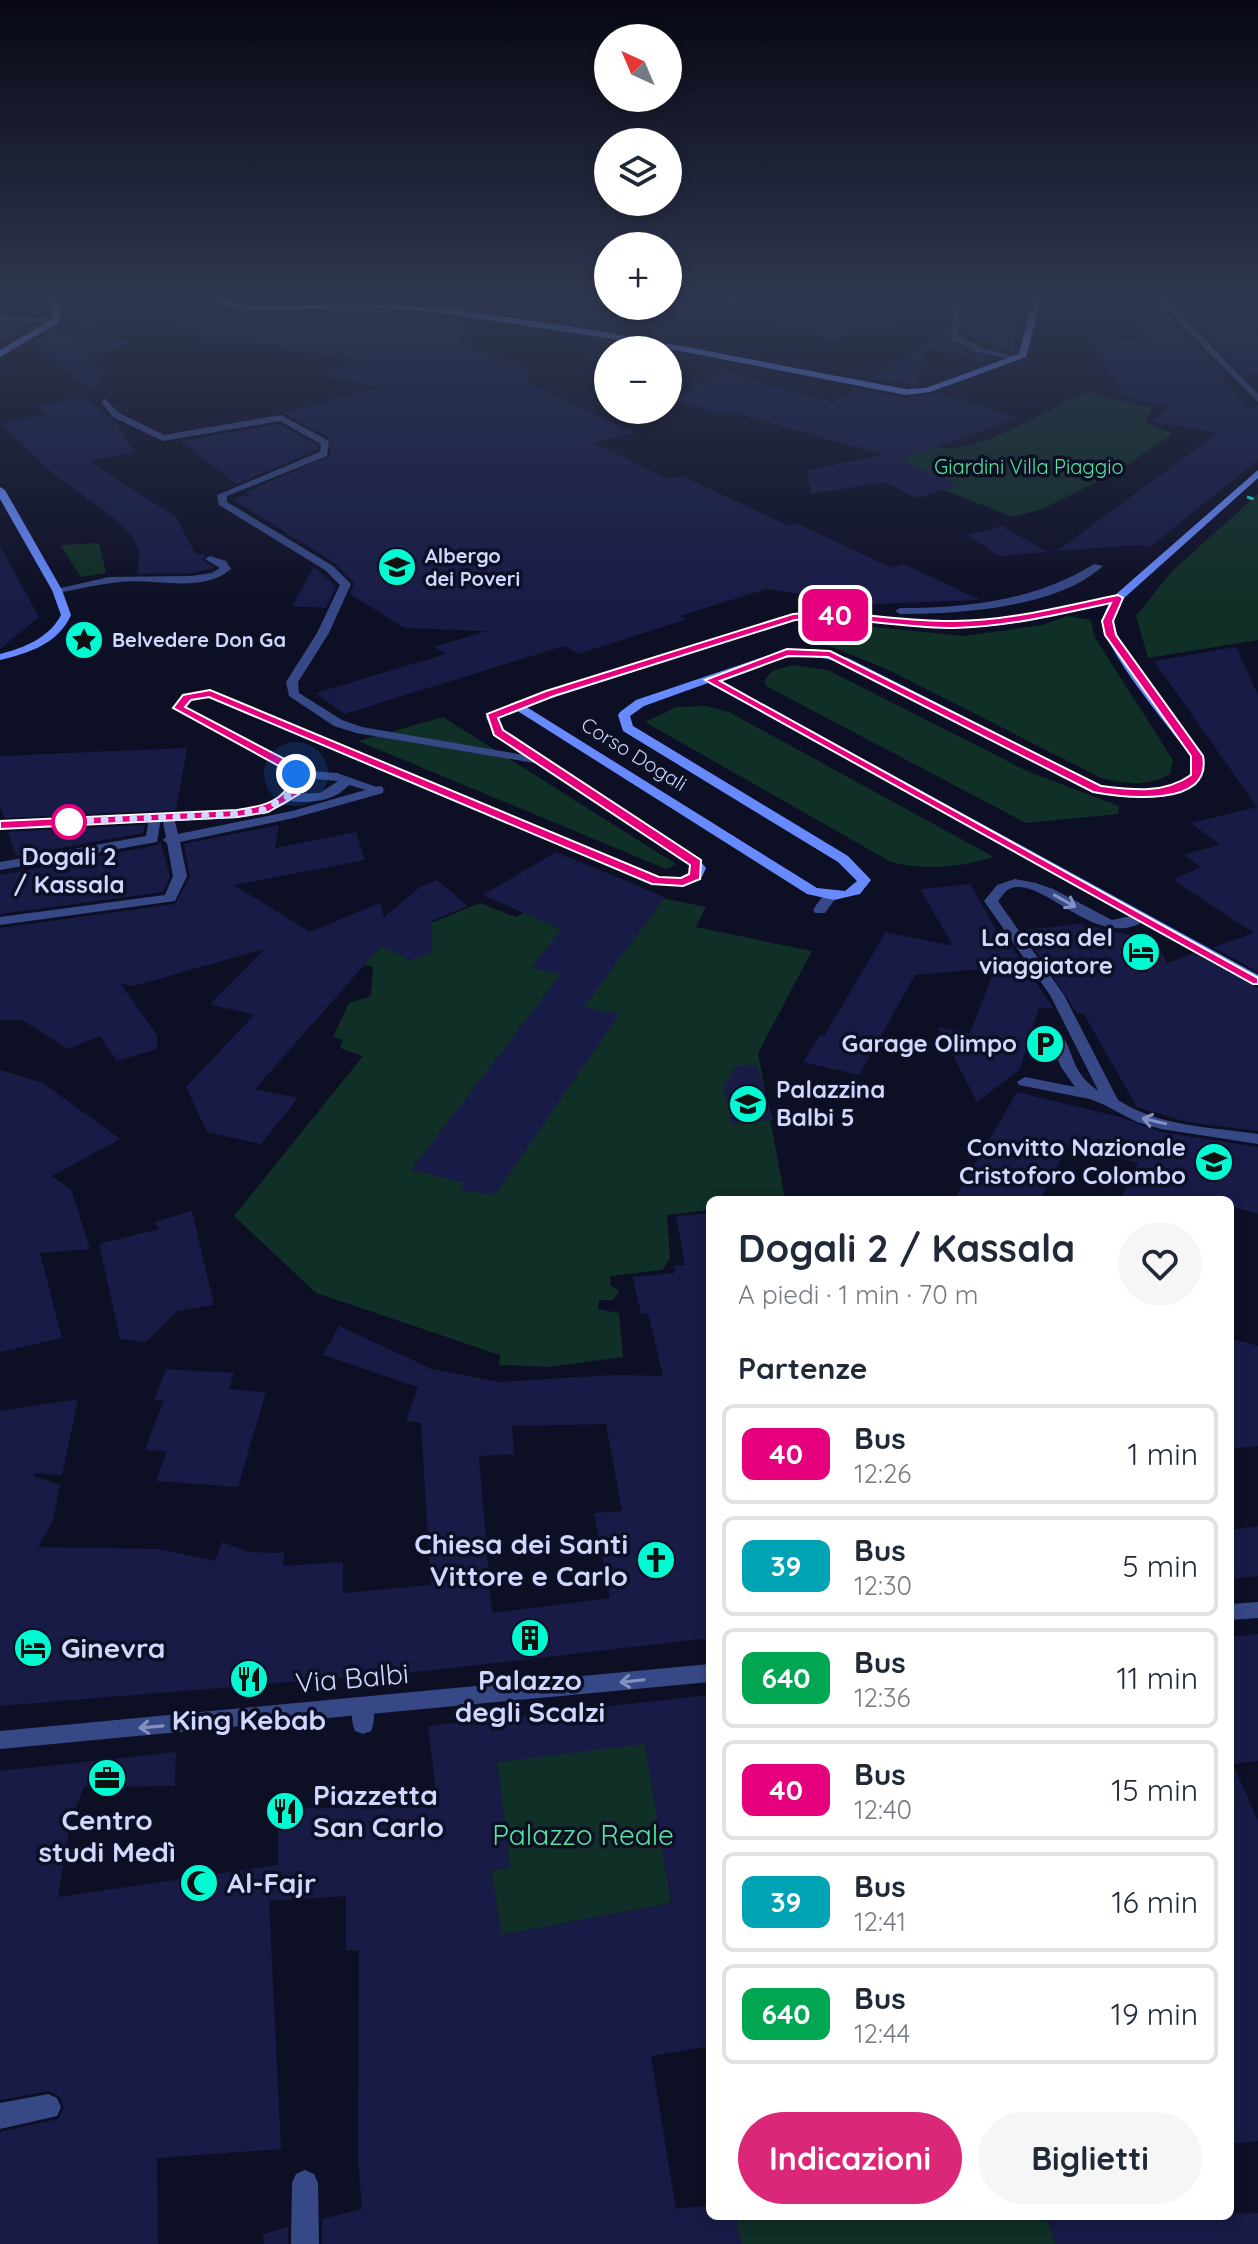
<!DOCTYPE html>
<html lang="it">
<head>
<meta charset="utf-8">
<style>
	body { margin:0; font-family:Quicksand,sans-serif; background:#f6f6f7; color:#1f2937; height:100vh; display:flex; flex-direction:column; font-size:30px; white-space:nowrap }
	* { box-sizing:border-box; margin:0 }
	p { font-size:26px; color:#747a83 }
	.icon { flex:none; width:44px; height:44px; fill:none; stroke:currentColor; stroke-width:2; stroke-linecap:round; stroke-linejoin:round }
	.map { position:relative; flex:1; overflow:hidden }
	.panel { position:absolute; left:706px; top:1196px; width:528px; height:1024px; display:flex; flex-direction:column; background:#fff; border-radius:12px; box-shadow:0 4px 12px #0003 }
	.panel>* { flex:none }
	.badge { padding:0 16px; border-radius:12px; font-size:28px; line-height:52px }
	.needle { width:52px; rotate:316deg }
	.buttons { position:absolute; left:594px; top:24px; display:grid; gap:16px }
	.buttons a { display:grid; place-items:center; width:88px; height:88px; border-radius:50%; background:#fff; box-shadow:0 4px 12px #0003; font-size:40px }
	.you { position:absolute; width:40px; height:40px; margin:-20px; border:6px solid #fff; border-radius:50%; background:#1a73e8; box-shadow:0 0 0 12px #1a73e833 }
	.map>.badge { position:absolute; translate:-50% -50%; box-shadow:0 0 0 4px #fff }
	h2 { padding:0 32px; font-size:30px; line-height:72px }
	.round { display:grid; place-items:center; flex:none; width:84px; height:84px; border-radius:42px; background:#f6f6f7 }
	.overview { display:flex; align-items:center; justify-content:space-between; height:136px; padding:0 32px }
	h1 { font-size:38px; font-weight:700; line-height:60px }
	.cta { display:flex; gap:16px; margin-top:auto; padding:16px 32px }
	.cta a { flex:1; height:92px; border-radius:48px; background:#db2777; color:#fff; font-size:32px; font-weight:700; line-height:92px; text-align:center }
	.cta a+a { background:#f6f6f7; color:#1f2937 }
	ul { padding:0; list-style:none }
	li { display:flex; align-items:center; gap:24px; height:100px; margin:0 16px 12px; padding:0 16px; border:4px solid #e0e1e3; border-radius:12px }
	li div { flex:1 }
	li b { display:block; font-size:30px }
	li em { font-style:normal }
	li .badge { min-width:88px; font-weight:700; text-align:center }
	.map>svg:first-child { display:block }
	.green { fill:#102f26 }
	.building { fill:#181b46; fill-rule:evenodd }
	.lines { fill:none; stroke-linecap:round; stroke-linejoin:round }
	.lane { fill:#364886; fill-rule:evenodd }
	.street { fill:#364886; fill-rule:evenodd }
	.secondary { fill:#678bff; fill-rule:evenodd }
	.rail { stroke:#00fbd3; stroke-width:3; stroke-dasharray:7 6; stroke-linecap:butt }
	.oneway { stroke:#8390c2 }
	.line { fill:#e6007e; stroke:#fff; stroke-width:2 }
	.walk { stroke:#d0d7ff; stroke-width:8; stroke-dasharray:0 14.4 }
	.stop-dot { fill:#fff; stroke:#e6007e; stroke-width:4 }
	.labels { text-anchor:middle; stroke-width:7; stroke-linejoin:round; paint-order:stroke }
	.far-park-label { font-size:20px; fill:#56e59c; stroke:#0d0f24 }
	.far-poi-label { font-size:20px; font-weight:bold; fill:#d0d7ff; stroke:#0d0f24; text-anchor:start }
	.far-street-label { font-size:20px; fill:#d0d7ff; stroke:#0d0f24 }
	.stop-label { font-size:24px; font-weight:bold; fill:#d0d7ff; stroke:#0d0f24 }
	.poi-label { font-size:24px; font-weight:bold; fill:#d0d7ff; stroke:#0d0f24; text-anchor:end }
	.near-poi-label { font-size:28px; font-weight:bold; fill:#d0d7ff; stroke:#0d0f24; text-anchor:start }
	.near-street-label { font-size:28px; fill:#d0d7ff; stroke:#0d0f24 }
	.near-park-label { font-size:28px; fill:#56e59c; stroke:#0d0f24 }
</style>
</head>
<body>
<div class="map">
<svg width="1258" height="2244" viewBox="0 0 1258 2244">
	<rect width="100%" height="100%" fill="#0d0f24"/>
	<path class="green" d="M64,296H160L180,308L81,322L82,317Z
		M1087,392L1152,408L1145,422L1173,434L1113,474L1042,509L1013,517L928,484L892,448C923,435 926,450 953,448C994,444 1048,409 1087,392Z
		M1258,494V640L1148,658L1136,616L1172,571Z
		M99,543L106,573L81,577L60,545Z
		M1068,616L1091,620L1094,636L1173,760L1170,774C1148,787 1125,784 1101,778L887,669L829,646L823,628L864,626L964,636L1042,625Z
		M793,665L828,670L1027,771L1119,806L1118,814L1026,823L766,686L764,681L772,671Z
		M706,706L729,712L994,857C959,867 926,871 891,862L645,722L676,707Z
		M443,717L676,864L666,869L358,741Z
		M554,896L662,898L706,907L696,927L812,951L758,1053L785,1199L710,1200V1210L667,1215L670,1259L662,1270L610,1276V1285L619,1292L613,1300H599L598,1309L619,1313L623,1357L549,1367L499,1365L500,1355L316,1293L234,1216L363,1056L340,1048L343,1040L333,1037L349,1003L371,996L373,967L355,962L354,955L480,903L516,917Z
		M645,1743L671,1903L501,1935L491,1870L510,1867L497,1762Z
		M736,2216H1046L1056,2244H741Z"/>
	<path class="building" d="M0,296H25L44,315L0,313Z
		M316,296H419V302L431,304L448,302L452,296H548L544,319L411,303H292L316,299Z
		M772,296H945L946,304L830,338L735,308Z
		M1003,296H1016L1013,353L961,334L962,322Z
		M1109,296H1150L1228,376H1219L1250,409L1258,405V460L1150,547L1139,545L1057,551L1218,433L1151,421L1168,407L1126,396L1088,342L1146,341Z
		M1166,296H1213L1238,321H1246L1258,334V375H1244Z
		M242,311H387L468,320L460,341L531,373L527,383L635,433L593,443L669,479L682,476L789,526L798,524L892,568L904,564L980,600L873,604L766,589L680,616L687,619L578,654L564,646L344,714L316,693L446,654L434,647L487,631L404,628L350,594L354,583L335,563L232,499L250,495L246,492L330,456V438L283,413L379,387L319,374L360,361L236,341L214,345L180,322Z
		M0,323L37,325L0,341Z
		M56,327L64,335L127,341L128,345L85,356L105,376L92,391L32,342Z
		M949,330L950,342L996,359L988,362L927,347L917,385L870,379Z
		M721,371L833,402L856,388L905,398L938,392L1018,418L901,460L960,485L916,498L885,482L811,494L807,470L883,455L732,412L725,414L675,400Z
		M84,397L116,423L135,452L89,461L176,517L195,553L206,555L202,560L214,568L191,573L138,574L139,551L134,539L116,520L45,467L1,423L47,415L37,406Z
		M279,424L318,446L317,450L236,484L180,441Z
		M1002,526L1048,552L998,556L968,535Z
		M0,546L39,617L0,649Z
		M314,567L336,586L326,608L292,606Z
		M1236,647L1258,695V972L1213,947L1254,933L1173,880L1200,867L1184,854L1220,845L1191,823L1257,807L1154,661Z
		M187,748L176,810L4,818L0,806V756Z
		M145,825L143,833L16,856L8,832Z
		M279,825L275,848L356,832L365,860L234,885L310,932L380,903L384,917L421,886L437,880L468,906L431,921L432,953L410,960L381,946L255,1089L298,1098L261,1144L207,1132L186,1087L254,1015L210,1004L265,949L133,986L120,983L157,1035V1049L117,1061L100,1036L68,1049L22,1020H0V928L175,904L190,877L184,844Z
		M160,841L170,876L163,892L0,914V875L158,845Z
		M556,852L665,897L584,1007L619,1014L495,1195L459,1190L464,1183L411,1170L561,974L532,968L561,929L483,895Z
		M970,884L997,932H1002L1054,1009L1039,1007L1020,1069L977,1102L938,1027L970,1033L995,968L915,975L859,1075L803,1062L820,1035L824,1036L886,932L953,946L920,889Z
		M1079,924L1141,937L1160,950L1167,963L1194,953L1258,988V1131L1187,1122L1137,1107L1084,1014L1077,1013L1022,930Z
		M757,1065L773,1120L732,1123L723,1088L736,1066Z
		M0,1070L43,1083L120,1139L52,1176L71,1189L90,1249L40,1253L62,1338L0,1352Z
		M1017,1092L1120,1117L1160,1132L1258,1147V1214L1230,1206V1200H1120L1138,1163L1069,1144L1040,1200H954Z
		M192,1211L214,1305L177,1311L146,1342L120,1339L99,1244L159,1229L155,1222Z
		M710,1213V1638L425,1671L0,1706V1411L78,1399L62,1475L35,1473L34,1476L60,1485L53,1521L38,1547L159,1549L215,1561L222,1542L249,1552L284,1553L283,1566L343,1562V1593L431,1585L421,1423L406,1421L418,1387L323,1355L339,1326L432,1369L499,1382L615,1375L663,1376L648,1313L641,1314L633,1277L675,1273L674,1266L685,1265L676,1216ZM606,1424L622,1511L594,1513L610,1598L492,1613L479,1456L514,1454L512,1426Z
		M1230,1338L1258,1346V1446L1230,1449Z
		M166,1369L234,1373L229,1389L266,1392L238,1487L156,1481L167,1451L145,1450L164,1400H154Z
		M1258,1526V1576L1230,1579V1530Z
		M1258,1634V1761L1233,1764L1258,1821V2141L1230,2144V1637Z
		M710,1695V2046L651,2056L676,2209L710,2205V2216H736L741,2244H322V2219L362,2209L358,2159L359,1950H346V1896L269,1901L281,2149L157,2158L158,2244H0V2132L58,2119L64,2108L60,2097L49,2091L0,2100V1771L176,1752L175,1786L84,1787L70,1823L58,1897L278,1865V1808L438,1807L428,1726ZM645,1744L671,1903L502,1935L491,1870L510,1868L497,1762Z
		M1258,2213V2244H1056L1046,2216Z
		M288,2227V2244H264L263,2234Z"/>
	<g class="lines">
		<path class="lane" d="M105,399L119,413L164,435L281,415L329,441L327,456L227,496V502L333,566L351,584L329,633L298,682L299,693L342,720L362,727L542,758L546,759V765L356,733L334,726L289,696L286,682L317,633L340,585L325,570L219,505L217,495L320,452L321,444L280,421L163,441L113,417L101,402Z
			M210,556L226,561L231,569C202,594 155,578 120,582C99,584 78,589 57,593L52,590L109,577L191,576L212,573L220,568L205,559Z
			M296,770L337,773L385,790L379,794L349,785C333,803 306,804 283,800V794L320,793L338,781L292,777L290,774Z
			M831,891L836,892L838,895L825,913H815L813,910C818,903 823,893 831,891Z
			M1054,1028C1068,1034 1071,1061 1080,1073C1089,1087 1102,1094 1118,1100L1120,1103L1118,1106L1112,1108L1090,1099L1019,1085L1017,1082L1025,1077L1075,1087L1061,1067L1046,1033Z
			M363,1699L371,1702C375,1711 375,1722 371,1731L363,1734L355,1731C351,1722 351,1711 355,1702Z"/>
		<path class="street" d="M448,296L450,298C443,302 427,303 420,299Z
			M696,296C708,296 718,301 729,301C742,302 756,296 769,296L730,306Z
			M954,296H962L958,336L983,348L1016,357V361L977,352L951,339Z
			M1153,296H1162L1258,394V402Z
			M0,316L55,319L59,321L55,323L0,320Z
			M1094,564L1103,566C1057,608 960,614 900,614L895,611L900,608C967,608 1037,600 1094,564Z
			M1118,595L1123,598L1122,600C1067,614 1010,628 953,628C900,628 847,617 794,620L521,708L517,709L511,705L793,614C847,611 900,622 954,622C1009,621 1064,608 1118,595Z
			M379,786L383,787V793L294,818L180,842L187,876L175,901L0,925V917L165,895L173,876L167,843L163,840L166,837L162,817L163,814H173L178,834L292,811Z
			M155,814L161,818L157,842L0,870V862L146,836L149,818Z
			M1015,879L1036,883L1053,889L1112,920L1141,914L1148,918C1098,958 1038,867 1006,891C1003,894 1001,898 998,901L1064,995L1118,1100C1160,1127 1211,1127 1258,1134V1144L1161,1129L1137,1122L1106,1106L1050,995L984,901L997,885Z
			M1258,1602V1618L1230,1620V1604Z
			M710,1664V1682L0,1749V1731Z
			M48,2094L57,2098L61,2107L57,2116L0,2129V2103Z
			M305,2170L314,2174L318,2183L319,2244H291L292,2183L296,2174Z"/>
		<path class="secondary" d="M45,296H53L61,311L58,323L0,357V350L51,320L53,311Z
			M180,296C205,296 228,304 252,306C313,308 373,301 434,308C592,325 749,360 906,389L926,388L1019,354L1034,296H1042L1026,357L930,392L906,395L639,343L435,312L387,308L250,310Z
			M1251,296H1258V300Z
			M1258,470V478L1123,599C1119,606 1114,615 1114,622C1115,649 1185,731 1203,756L1204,771L1196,785L1183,792L1144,798L1094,792L840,662C788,648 767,663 719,680L1258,975V985L708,683L644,706L630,716L633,726L848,856L871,880L860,894L834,900L807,894L516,710L499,718L503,730L697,857L706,868L701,879L683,886L652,884L209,698L191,700L185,707L298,766C315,805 264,813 237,818L0,829V821L237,810C260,806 294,801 288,771L172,708L183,695L210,690L659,877L681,878L690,874L692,868L687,863L494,735L486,717L488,714L517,701L817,888L845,891L857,881L838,862L623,731L618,715L620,712L636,700L787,649H816L848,658L1102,786C1123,790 1176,797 1189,775C1193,769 1191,763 1191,756C1171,730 1107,653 1103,625C1102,614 1109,604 1114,596Z
			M0,487L5,490L62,590L71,615C58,644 29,653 0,660V654C24,648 49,638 61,615L52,590L0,499Z"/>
		<path class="rail" d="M1247,497L1258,500"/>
	</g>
	<defs><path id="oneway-shaft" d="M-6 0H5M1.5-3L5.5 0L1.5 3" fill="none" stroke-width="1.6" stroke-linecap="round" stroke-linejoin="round" transform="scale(2)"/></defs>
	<g class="oneway">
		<use href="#oneway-shaft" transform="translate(1065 901) rotate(29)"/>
		<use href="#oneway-shaft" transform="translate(1154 1121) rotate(-167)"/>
		<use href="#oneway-shaft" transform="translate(632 1681) rotate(174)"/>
		<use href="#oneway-shaft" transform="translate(151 1727) rotate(175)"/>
	</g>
	<linearGradient id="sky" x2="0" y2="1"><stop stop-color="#070814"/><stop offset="0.49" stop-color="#2f3750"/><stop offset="1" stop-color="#2f3750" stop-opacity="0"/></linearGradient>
	<rect width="1258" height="610" fill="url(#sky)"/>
	<path class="line" d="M1118,595L1123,598L1113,621L1116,635L1203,756C1213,808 1124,798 1093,792L828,657L788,656L720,681L1258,978V984H1253L705,680L787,649L830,651L1101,786C1133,790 1164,794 1191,775V756L1105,635L1102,621L1111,603C1059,614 1007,627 954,628C900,628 848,615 795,620L554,696L498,718L503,730L701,860L700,879L683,886L652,884L209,697L191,700L185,707L298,766L303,778L299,794L268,812L237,817L0,829V821L237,810C259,807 286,802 291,778L288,771L173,708L183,695L210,690L659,877L681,878L689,874L690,865L494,735L487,714L546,691L793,614C847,609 900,622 954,621C1009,621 1064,606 1118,595Z"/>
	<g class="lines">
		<path class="walk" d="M69,822H58L237,814L264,810L294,792L296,774"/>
	</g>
	<defs>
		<g id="university-disc" transform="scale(2)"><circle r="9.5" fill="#00fbd3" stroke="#0d0f24"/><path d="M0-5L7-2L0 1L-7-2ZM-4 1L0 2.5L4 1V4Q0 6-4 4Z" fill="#111"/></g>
		<g id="sight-disc" transform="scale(2)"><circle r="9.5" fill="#00fbd3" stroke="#0d0f24"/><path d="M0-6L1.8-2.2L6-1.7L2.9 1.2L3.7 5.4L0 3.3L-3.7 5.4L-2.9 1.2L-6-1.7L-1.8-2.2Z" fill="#111"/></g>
		<g id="hotel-disc" transform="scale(2)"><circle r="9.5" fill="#00fbd3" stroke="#0d0f24"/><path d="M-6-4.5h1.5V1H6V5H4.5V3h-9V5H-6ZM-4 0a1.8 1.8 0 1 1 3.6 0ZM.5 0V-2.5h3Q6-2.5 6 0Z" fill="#111"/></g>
		<g id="parking-disc" transform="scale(2)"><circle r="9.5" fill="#00fbd3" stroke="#0d0f24"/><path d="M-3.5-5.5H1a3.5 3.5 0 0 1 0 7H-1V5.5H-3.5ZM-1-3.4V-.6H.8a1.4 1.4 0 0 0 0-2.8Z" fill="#111"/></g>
		<g id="school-disc" transform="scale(2)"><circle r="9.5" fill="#00fbd3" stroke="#0d0f24"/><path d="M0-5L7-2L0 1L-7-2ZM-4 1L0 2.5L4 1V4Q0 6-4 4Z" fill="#111"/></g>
		<g id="church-disc" transform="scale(2)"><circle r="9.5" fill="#00fbd3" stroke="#0d0f24"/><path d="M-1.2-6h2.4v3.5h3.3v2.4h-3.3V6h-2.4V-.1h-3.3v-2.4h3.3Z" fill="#111"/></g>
		<g id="building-disc" transform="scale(2)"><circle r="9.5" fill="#00fbd3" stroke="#0d0f24"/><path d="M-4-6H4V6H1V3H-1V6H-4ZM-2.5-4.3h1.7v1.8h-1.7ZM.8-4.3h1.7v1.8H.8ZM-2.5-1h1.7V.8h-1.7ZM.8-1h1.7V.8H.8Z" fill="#111"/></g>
		<g id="restaurant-disc" transform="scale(2)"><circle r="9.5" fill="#00fbd3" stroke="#0d0f24"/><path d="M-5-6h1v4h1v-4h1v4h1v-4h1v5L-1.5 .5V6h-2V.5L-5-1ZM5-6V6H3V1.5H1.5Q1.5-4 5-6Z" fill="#111"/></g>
		<g id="office-disc" transform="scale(2)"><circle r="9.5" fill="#00fbd3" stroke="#0d0f24"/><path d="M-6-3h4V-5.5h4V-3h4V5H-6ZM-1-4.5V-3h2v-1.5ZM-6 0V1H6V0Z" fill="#111"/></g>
		<g id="mosque-disc" transform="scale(2)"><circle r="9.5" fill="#00fbd3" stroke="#0d0f24"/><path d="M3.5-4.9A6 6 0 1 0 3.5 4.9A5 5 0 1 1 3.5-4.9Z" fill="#111"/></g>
	</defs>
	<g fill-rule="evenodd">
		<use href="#university-disc" x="397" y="567"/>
		<use href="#sight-disc" x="84" y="640"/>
		<use href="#hotel-disc" x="1141" y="952"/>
		<use href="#parking-disc" x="1045" y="1044"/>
		<use href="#university-disc" x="748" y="1104"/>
		<use href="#school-disc" x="1214" y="1162"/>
		<use href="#church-disc" x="656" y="1560"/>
		<use href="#building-disc" x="530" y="1638"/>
		<use href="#hotel-disc" x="33" y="1648"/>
		<use href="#restaurant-disc" x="249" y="1679"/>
		<use href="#office-disc" x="107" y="1778"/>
		<use href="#restaurant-disc" x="285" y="1811"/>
		<use href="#mosque-disc" x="199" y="1883"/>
	</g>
	<circle class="stop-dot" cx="69" cy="822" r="16"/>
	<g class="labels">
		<g class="far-park-label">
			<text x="1029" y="474">Giardini Villa Piaggio</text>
		</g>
		<g class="far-poi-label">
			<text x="425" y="563">Albergo<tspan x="425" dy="23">dei Poveri</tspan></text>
			<text x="112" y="647">Belvedere Don Ga</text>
		</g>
		<g class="far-street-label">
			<text transform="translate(634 754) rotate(32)" y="7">Corso Dogali</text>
		</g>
		<g class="stop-label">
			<text x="69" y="865">Dogali 2<tspan x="69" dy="28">/ Kassala</tspan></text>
		</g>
		<g class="poi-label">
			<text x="1113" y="946">La casa del<tspan x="1113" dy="28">viaggiatore</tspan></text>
			<text x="1017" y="1052">Garage Olimpo</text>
			<text x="776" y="1098" text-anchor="start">Palazzina<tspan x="776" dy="28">Balbi 5</tspan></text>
			<text x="1186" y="1156">Convitto Nazionale<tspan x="1186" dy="28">Cristoforo Colombo</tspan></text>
		</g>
		<g class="near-poi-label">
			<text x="628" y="1554" text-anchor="end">Chiesa dei Santi<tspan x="628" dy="32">Vittore e Carlo</tspan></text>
			<text x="61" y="1658">Ginevra</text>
			<text x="530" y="1690" text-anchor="middle">Palazzo<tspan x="530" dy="32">degli Scalzi</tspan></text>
			<text x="249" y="1730" text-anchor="middle">King Kebab</text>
			<text x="313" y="1805">Piazzetta<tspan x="313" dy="32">San Carlo</tspan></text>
			<text x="107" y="1830" text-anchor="middle">Centro<tspan x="107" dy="32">studi Medì</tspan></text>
			<text x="227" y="1893">Al-Fajr</text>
		</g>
		<g class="near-street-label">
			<text transform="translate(352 1678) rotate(-5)" y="10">Via Balbi</text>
		</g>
		<g class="near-park-label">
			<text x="583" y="1845">Palazzo Reale</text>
		</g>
	</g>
</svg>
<div class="buttons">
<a><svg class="needle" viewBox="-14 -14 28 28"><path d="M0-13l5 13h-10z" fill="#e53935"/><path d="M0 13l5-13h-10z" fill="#747a83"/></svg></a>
<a><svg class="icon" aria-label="layers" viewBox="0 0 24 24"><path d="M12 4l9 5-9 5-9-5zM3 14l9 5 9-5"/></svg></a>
<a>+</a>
<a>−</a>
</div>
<div class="you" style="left:296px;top:774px"></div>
<b class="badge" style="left:835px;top:615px;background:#e6007e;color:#fff">40</b>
<section class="panel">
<div class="overview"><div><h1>Dogali 2 / Kassala</h1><p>A piedi · 1 min · 70 m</p></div><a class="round"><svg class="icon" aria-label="heart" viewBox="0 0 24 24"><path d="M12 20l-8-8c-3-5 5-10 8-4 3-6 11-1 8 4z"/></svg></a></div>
<h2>Partenze</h2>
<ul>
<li><span class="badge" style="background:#e6007e;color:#fff">40</span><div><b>Bus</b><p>12:26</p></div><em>1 min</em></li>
<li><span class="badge" style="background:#00a3b4;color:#fff">39</span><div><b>Bus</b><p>12:30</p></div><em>5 min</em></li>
<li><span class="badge" style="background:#00a651;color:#fff">640</span><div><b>Bus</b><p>12:36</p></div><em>11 min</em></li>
<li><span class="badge" style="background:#e6007e;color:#fff">40</span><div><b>Bus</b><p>12:40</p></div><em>15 min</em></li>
<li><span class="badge" style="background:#00a3b4;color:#fff">39</span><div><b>Bus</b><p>12:41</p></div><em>16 min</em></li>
<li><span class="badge" style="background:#00a651;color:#fff">640</span><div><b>Bus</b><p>12:44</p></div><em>19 min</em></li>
</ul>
<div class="cta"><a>Indicazioni</a><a>Biglietti</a></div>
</section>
</div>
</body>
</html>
